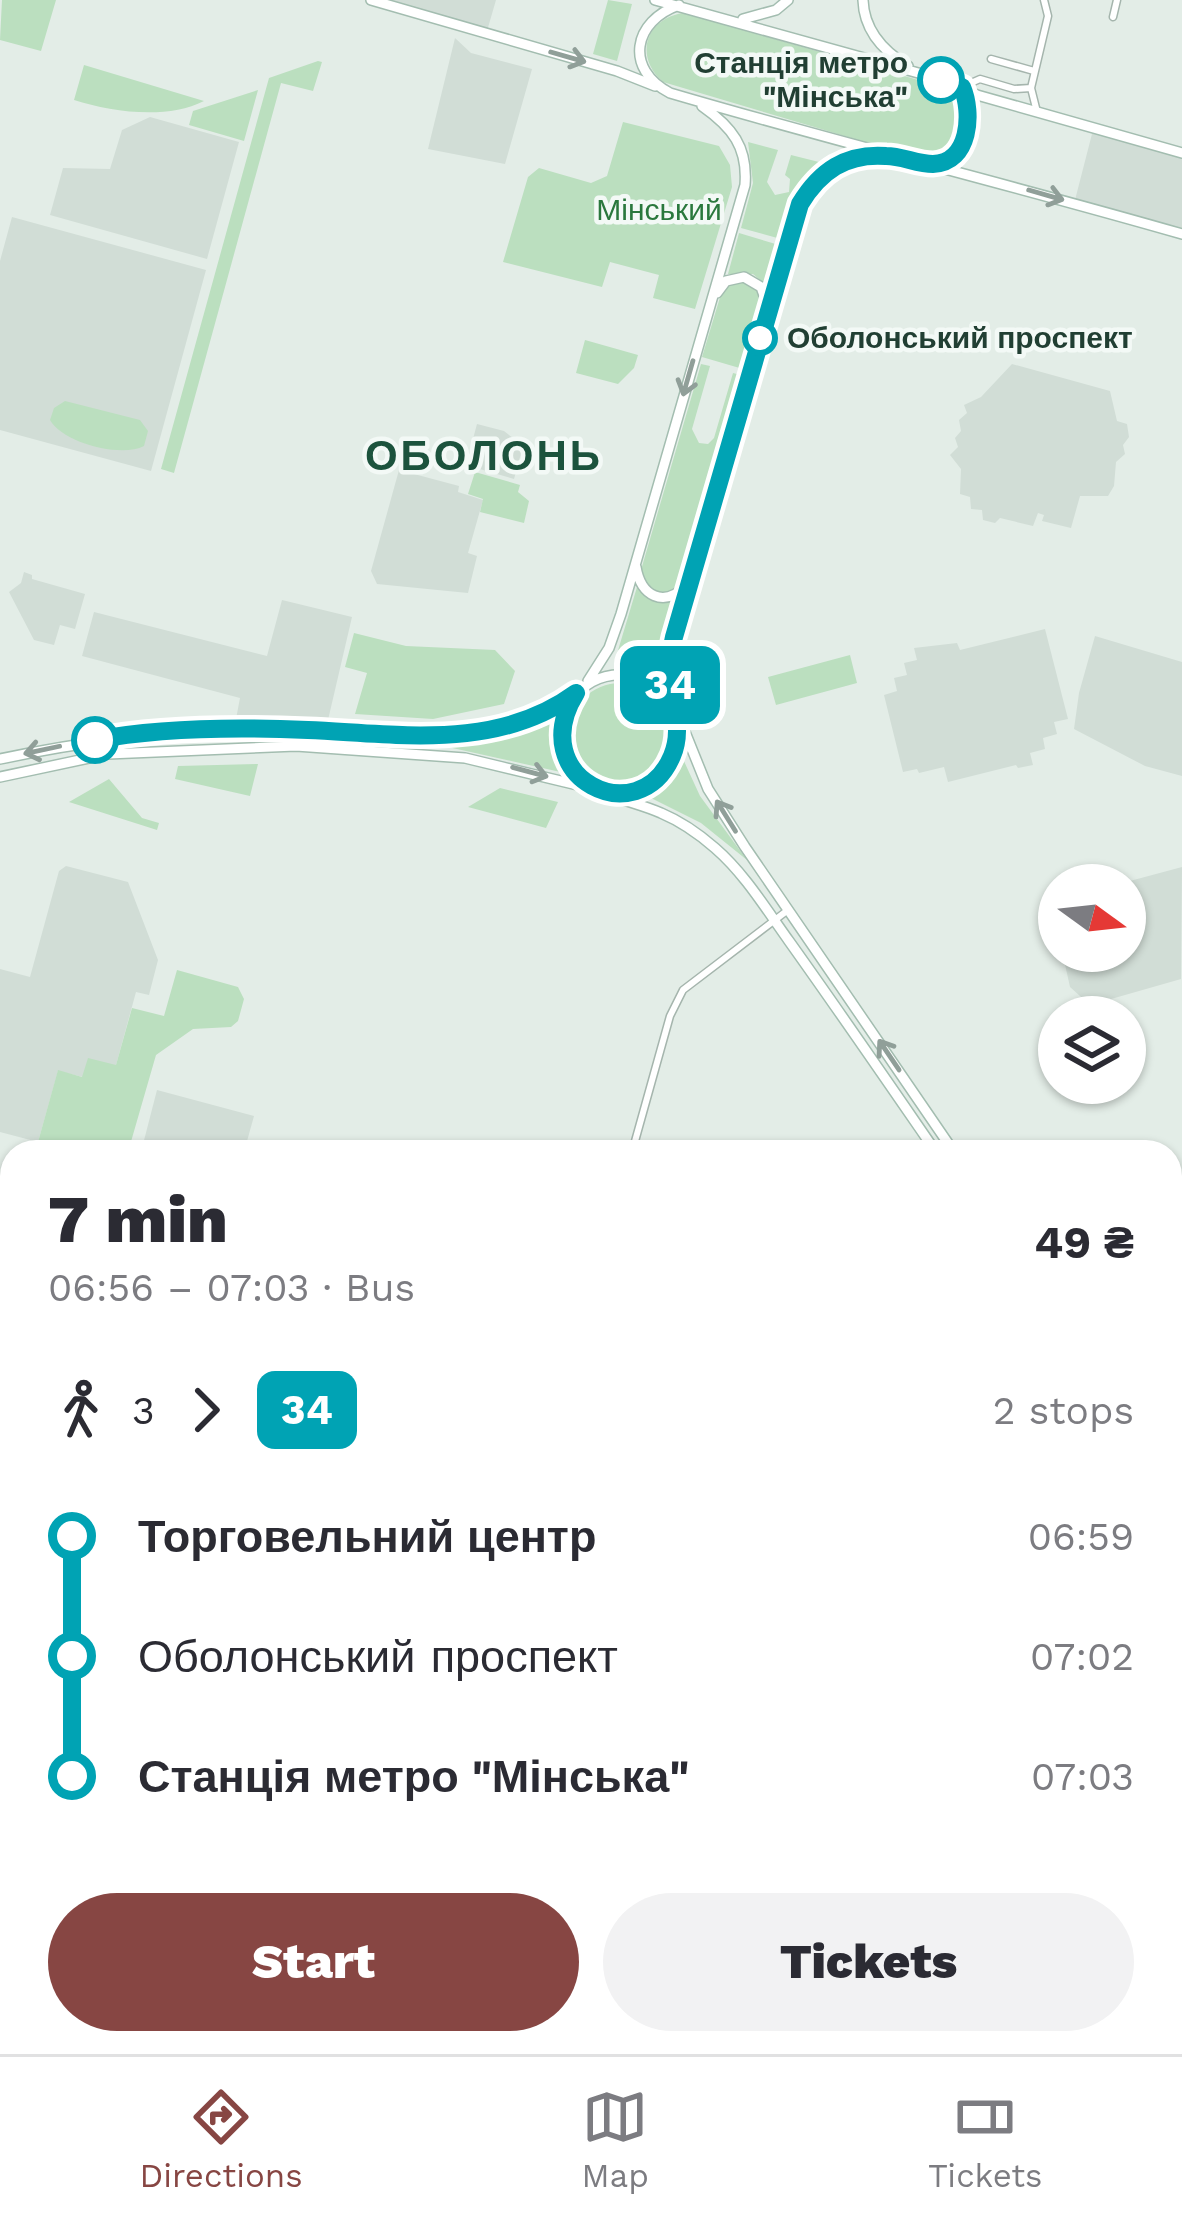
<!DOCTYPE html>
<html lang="en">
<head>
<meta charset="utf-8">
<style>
	body { margin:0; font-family:"Work Sans",sans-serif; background:#f2f2f3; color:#2b2b33; height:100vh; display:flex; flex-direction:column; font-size:45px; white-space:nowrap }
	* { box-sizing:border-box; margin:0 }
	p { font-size:39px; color:#7c7c81 }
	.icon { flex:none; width:66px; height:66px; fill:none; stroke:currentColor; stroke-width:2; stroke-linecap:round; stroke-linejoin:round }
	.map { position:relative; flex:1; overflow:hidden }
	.panel { position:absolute; left:0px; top:1140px; width:1182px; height:915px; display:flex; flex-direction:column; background:#fff; border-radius:36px 36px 0 0; box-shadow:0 3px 9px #0004 }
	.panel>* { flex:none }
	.badge { padding:0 24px; border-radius:18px; font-size:42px; line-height:78px }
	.needle { width:78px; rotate:105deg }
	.tools { position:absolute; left:1038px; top:864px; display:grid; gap:24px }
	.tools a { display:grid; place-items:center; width:108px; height:108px; border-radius:50%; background:#fff; box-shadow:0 3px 9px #0004; font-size:60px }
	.map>.badge { position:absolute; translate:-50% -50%; box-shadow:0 0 0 6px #fff }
	.legs { display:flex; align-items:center; gap:18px; height:132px; padding:0 48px; font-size:39px }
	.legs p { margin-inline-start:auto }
	.summary { display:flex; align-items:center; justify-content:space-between; height:204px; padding:0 48px }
	h1 { font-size:66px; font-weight:800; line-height:90px }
	.cta { display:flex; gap:24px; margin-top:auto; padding:24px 48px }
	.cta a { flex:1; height:138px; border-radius:72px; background:#874643; color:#fff; font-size:48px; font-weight:800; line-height:138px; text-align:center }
	.cta a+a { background:#f2f2f3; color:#2b2b33 }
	ul { padding:0 48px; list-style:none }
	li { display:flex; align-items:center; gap:42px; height:120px; font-size:45px }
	li i { display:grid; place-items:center; width:18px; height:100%; margin:0 15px; background:currentColor }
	li i::after { content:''; width:30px; height:30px; margin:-15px; border:9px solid; border-radius:50%; background:#fff }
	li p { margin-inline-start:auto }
	li:first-child i { background:linear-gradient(#0000 50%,currentColor 0) }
	li:last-child i { background:linear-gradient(currentColor 50%,#0000 0) }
	.dock { display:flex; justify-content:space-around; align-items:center; height:168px; border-top:3px solid #e1e1e2; background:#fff; font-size:33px; color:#7c7c81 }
	.dock a { display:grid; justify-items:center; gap:6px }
	.dock .selected { color:#874643 }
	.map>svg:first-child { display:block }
	.built { fill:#d1ddd6 }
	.green { fill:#bbdfbf }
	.water { fill:#88d4d4 }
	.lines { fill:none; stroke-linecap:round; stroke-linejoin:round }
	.pedestrian-casing { stroke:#a5b5ad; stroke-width:8 }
	.minor-casing { stroke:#a5b5ad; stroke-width:9 }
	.secondary-casing { stroke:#a3bdb0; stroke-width:12 }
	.pedestrian { stroke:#fff; stroke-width:4.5 }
	.minor { stroke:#fff; stroke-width:6 }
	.secondary { stroke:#fff; stroke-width:9 }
	.oneway { stroke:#909f99 }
	.line-1-casing { stroke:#fff; stroke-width:27 }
	.line-1 { stroke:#00a3b4; stroke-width:18 }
	.stop-1-dot { fill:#fff; stroke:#00a3b4; stroke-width:6 }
	.labels { text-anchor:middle; stroke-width:9; stroke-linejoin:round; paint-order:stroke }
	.stop-label { font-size:30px; font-weight:bold; fill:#213f33; stroke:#f3f9f6; text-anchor:end }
	.park-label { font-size:30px; fill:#2a783d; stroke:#f3f9f6 }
	.district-label { font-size:42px; font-weight:bold; letter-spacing:3px; fill:#1c533d; stroke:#f3f9f6 }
</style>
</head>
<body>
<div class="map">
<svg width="1182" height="2054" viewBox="0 0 1182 2054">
	<rect width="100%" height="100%" fill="#e3ede7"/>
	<path class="built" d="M380,0H496L487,31Z
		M455,38L471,53L532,69L505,164L428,149Z
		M150,117L239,142L207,259L50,215L63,168L110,169L122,130Z
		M1093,130L1182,156V231L1075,200Z
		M12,217L206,270L151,471L0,430V261Z
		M1012,364L1110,391L1117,421L1127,424L1129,437L1123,445L1125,454L1116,462L1114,486L1108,496H1080L1071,528L1042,521L1044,515L1038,513L1033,526L1000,518L995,523L983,520L982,510L971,509L970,497L960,494L961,469L950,455L958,447L955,438L961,431L959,420L967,413L964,405L981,397Z
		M477,424L504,431L523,446L514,479L466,465Z
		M399,470L459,486L458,492L483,500L468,553L477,556L468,593L377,584L371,571Z
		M24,572L32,575V579L85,594L75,629L60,625L54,645L34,640L9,592L21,583Z
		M282,600L352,617L328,720L236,719L240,698L82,656L94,612L267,656Z
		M1045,629L1068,719L1054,722L1057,734L1043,738L1045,749L1030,753L1033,765L1018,768L1016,765L948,782L944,767L919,773L917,769L903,772L884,695L897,691L894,678L907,675L904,663L917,660L914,648L957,643L960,650Z
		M1095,636L1182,662V776L1145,766L1074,729L1079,693Z
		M66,866L128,882L158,960L149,995L136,992L116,1065L83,1077L58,1071L38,1142L0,1132V969L30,977L59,871Z
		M1182,867L1181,979L1090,1005L1070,987L1062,951H1125V885H1115Z
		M157,1090L254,1116L244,1152H141Z"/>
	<path class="green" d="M2,0H56L41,51L0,40Z
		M608,0L632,4L617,61L593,54Z
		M683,13L950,89C968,110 964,140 943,156H912L663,82C634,57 645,19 683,13Z
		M318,61L322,62L313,91L281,83L174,473L161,469L269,78Z
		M84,65L204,101C167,120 112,112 74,100Z
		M258,90L244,141L189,125L193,111Z
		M623,122L719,146L730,165L732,187L695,309L653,298L659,275L610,262L602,287L503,262L528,177L539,168L591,183L607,176Z
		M748,142L778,150L767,182L775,195L789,192L790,179L785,175L791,155L819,162L795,196L781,239L741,228L753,183Z
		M739,233L779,245L767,286L753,274H728Z
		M742,280L756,286L761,308L743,369L702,357L721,294L726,286Z
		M585,340L638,355L634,368L618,384L576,373Z
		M701,364L710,366L692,429L699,443L708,444L714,438L733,373L741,375L685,576L674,592L657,594L646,587L641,570Z
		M65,401L140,420L148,431L144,446C121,458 63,443 50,420L54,408Z
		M475,472L520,485L518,492L529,501L524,523L480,512L483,499L468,494Z
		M637,587L655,602L678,599L660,668L616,657Z
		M354,633L406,646L495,650L515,671L504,704L433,719L355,714L367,673L345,667Z
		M850,655L857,683L776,705L768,677Z
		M569 734a51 51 0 1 1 102 0a51 51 0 1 1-102 0Z
		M555,720L554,742L565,773L439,745L492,739Z
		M683,759L700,796L747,860L701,823L647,796L675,775Z
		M258,764L250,796L175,779L178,766Z
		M109,779L142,818L159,823L157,830L69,802Z
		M500,788L558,802L546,828L468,807Z
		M177,970L238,987L244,999L238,1021L231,1027L193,1029L156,1055L128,1152H58L56,1147L38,1142L58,1070L82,1077L88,1058L116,1065L132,1008L164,1016Z
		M0,1862L12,1867V2043H164L170,2054H0Z
		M684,2043H1000L1008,2054H679Z"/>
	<path class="water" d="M0,1310L12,1313V1867L0,1862Z
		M164,2043H654L650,2052L653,2054H170Z"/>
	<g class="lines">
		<g class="pedestrian-casing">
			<path id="pedestrian" d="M0,1253L12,1256
				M763,2043V2054"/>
		</g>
		<g class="minor-casing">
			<path id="minor" d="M1113,17L1117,0
				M991,59L1034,71
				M962,87L980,79L1014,89L1031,88
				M1037,112L1031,88L1048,16L1044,0
				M632,1152L670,1016L683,990L788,910
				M1048,2043L1057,2054"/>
		</g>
		<g class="secondary-casing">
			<path id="secondary" d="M371,0L617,71L655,86
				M655,0L940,79L977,95L1182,153
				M863,0C864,30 883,51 908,66
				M679,5C633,21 624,69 670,93C840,143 1012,185 1182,234
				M743,19L776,10L788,0
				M939,163C970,150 973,116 962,87
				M717,293L726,281L744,277L761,287L767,304
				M636,567C641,596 663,608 686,586
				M588,681L609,648L621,614L745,185C748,147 732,127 702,106
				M673,701L669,661L674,637L800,204C819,172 840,158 878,156
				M681,722L708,789L745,847L954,1152
				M0,759C80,742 156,732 238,730C346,727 477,764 572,696
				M0,777L108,754L296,746L465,758L590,788
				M615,795C630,791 645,788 657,778C694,744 678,680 626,675C576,670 541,728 572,770C591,796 633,800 661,813C680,821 699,834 715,848C745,874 766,909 789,941C839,1011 887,1081 936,1152
				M1170,1467L1182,1484
				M1170,1494L1182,1511"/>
		</g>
		<use href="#pedestrian" class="pedestrian"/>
		<use href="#minor" class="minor"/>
		<use href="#secondary" class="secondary"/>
	</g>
	<defs><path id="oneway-shaft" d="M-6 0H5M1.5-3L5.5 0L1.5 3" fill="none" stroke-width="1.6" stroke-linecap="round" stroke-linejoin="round" transform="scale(3)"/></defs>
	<g class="oneway">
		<use href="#oneway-shaft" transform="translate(568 57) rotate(16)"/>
		<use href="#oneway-shaft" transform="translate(1046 195) rotate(16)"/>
		<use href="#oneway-shaft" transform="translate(688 378) rotate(106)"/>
		<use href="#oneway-shaft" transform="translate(42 750) rotate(168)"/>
		<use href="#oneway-shaft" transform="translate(530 772) rotate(15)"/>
		<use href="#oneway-shaft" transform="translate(726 816) rotate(-122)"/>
		<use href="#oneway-shaft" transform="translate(889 1055) rotate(-124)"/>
	</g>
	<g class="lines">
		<g class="line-1-casing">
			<path id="line-1" d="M95,740C163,727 238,727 308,730C399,734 497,751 576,693C523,778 639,834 672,756C683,730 673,709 669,683C667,667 671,652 674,637L800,204C820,171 846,153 886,156C902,156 917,164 933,164C970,163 973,113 962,87L941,80"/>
		</g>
		<use href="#line-1" class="line-1"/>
	</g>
	<g class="stop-1-dot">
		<circle cx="941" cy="80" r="21"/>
		<circle cx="760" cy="338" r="15"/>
		<circle cx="95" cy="740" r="21"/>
	</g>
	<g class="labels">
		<g class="stop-label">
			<text x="908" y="73">Станція метро<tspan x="908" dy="34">"Мінська"</tspan></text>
			<text x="787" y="348" text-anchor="start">Оболонський проспект</text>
		</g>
		<g class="park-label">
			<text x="659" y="220">Мінський</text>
		</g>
		<g class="district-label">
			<text x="484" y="470">ОБОЛОНЬ</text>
		</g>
	</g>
</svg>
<div class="tools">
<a><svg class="needle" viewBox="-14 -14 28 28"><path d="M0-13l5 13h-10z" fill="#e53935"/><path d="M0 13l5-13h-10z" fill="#7c7c81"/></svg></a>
<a><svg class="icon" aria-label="layers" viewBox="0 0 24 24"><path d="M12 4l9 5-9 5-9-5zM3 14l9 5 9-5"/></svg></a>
</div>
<b class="badge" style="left:670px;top:685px;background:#00a3b4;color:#fff">34</b>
<section class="panel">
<div class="summary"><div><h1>7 min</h1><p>06:56 – 07:03 · Bus</p></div><b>49 ₴</b></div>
<div class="legs"><svg class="icon" aria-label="walk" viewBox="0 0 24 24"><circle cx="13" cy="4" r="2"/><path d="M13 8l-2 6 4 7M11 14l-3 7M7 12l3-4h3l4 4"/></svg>3<svg class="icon" aria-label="forward" viewBox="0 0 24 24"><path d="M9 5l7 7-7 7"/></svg><b class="badge" style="background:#00a3b4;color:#fff">34</b><p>2 stops</p></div>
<ul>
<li><i style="color:#00a3b4"></i><b>Торговельний центр</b><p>06:59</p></li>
<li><i style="color:#00a3b4"></i><span>Оболонський проспект</span><p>07:02</p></li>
<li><i style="color:#00a3b4"></i><b>Станція метро &quot;Мінська&quot;</b><p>07:03</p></li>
</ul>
<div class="cta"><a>Start</a><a>Tickets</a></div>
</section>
</div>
<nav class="dock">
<a class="selected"><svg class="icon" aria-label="directions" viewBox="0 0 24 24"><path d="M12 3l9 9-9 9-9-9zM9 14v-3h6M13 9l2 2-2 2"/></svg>Directions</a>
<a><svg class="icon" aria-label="map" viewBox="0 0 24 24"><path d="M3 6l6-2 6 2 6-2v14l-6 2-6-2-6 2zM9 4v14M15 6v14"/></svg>Map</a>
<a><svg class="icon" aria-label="tickets" viewBox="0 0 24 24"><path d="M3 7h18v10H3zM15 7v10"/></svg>Tickets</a>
</nav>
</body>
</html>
